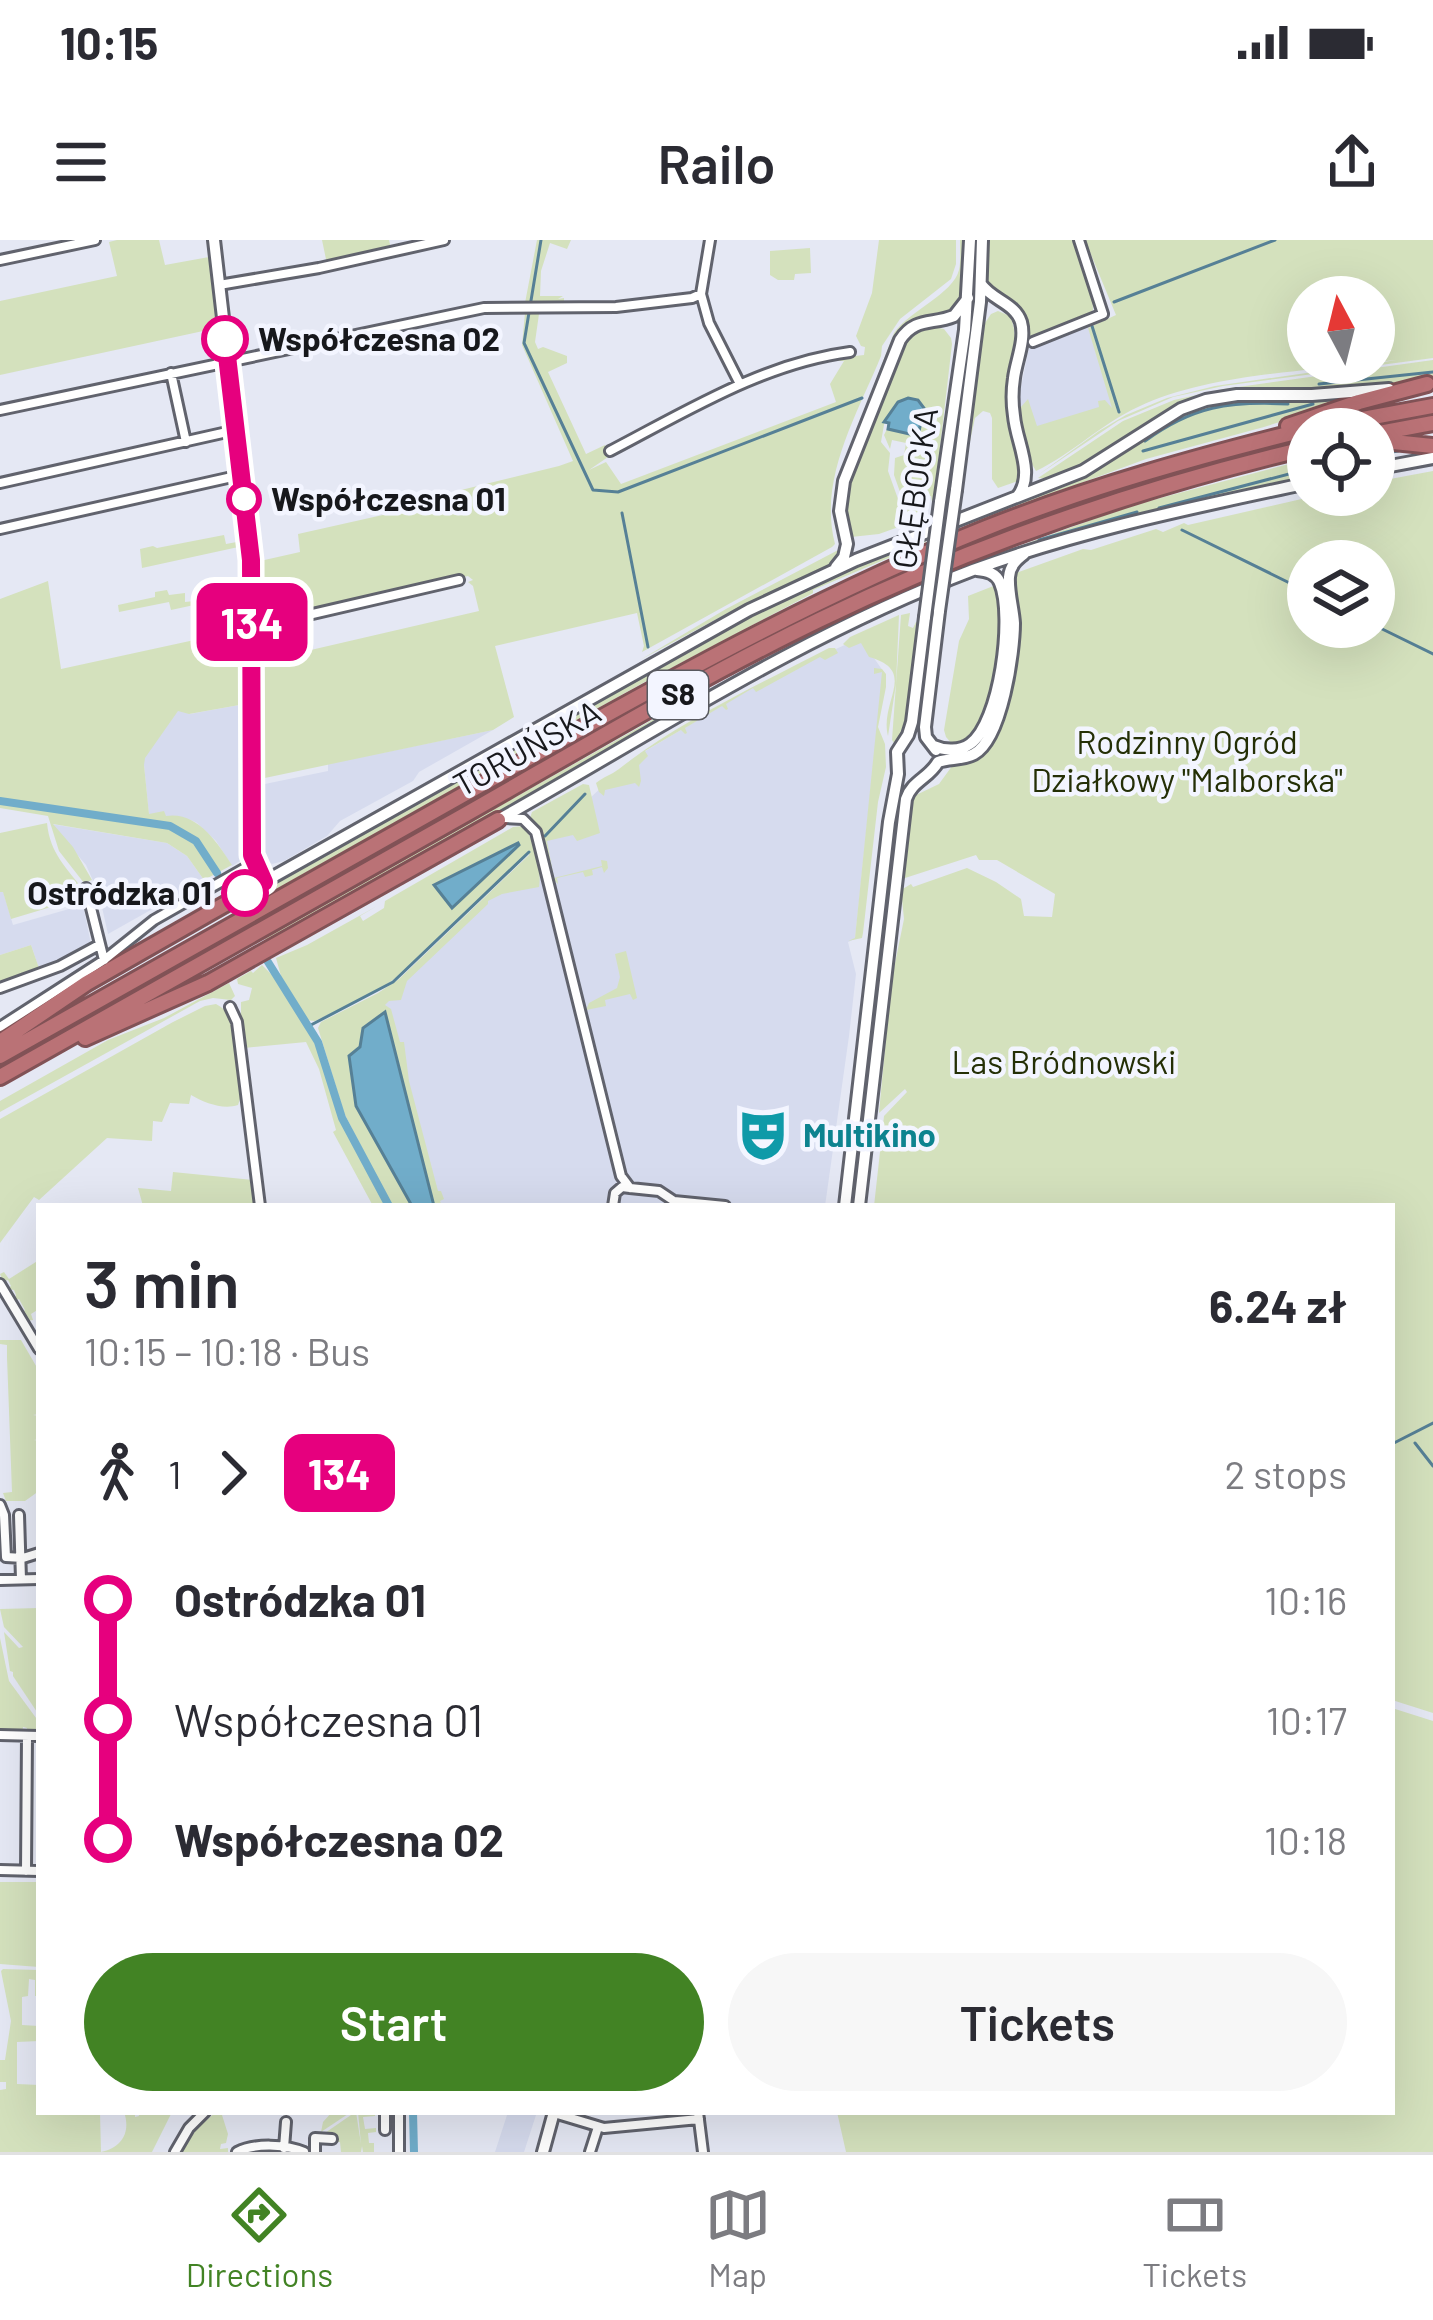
<!DOCTYPE html>
<html lang="en">
<head>
<meta charset="utf-8">
<style>
	body { margin:0; font-family:Barlow,sans-serif; background:#f7f7f7; color:#2b2b33; height:100vh; display:flex; flex-direction:column; font-size:45px; white-space:nowrap }
	* { box-sizing:border-box; margin:0 }
	p { font-size:39px; color:#7c7c81 }
	.icon { flex:none; width:66px; height:66px; fill:none; stroke:currentColor; stroke-width:2; stroke-linecap:round; stroke-linejoin:round }
	.map { position:relative; flex:1; overflow:hidden }
	.side { position:absolute; left:36px; top:963px; width:1359px; height:912px; display:flex; flex-direction:column; background:#fff; border-radius:0px; box-shadow:0 12px 48px #0002 }
	.side>* { flex:none }
	.badge { padding:0 24px; border-radius:18px; font-size:42px; line-height:78px }
	.needle { width:78px; rotate:353deg }
	.tools { position:absolute; left:1287px; top:36px; display:grid; gap:24px }
	.tools a { display:grid; place-items:center; width:108px; height:108px; border-radius:50%; background:#fff; box-shadow:0 12px 48px #0002; font-size:60px }
	.map>.badge { position:absolute; translate:-50% -50%; box-shadow:0 0 0 6px #fff }
	.legs { display:flex; align-items:center; gap:18px; height:132px; padding:0 48px; font-size:39px }
	.legs p { margin-inline-start:auto }
	.summary { display:flex; align-items:center; justify-content:space-between; height:204px; padding:0 48px }
	h1 { font-size:66px; font-weight:600; line-height:90px }
	.primary-button { display:flex; gap:24px; margin-top:auto; padding:24px 48px }
	.primary-button a { flex:1; height:138px; border-radius:72px; background:#428324; color:#fff; font-size:48px; font-weight:600; line-height:138px; text-align:center }
	.primary-button a+a { background:#f7f7f7; color:#2b2b33 }
	ul { padding:0 48px; list-style:none }
	li { display:flex; align-items:center; gap:42px; height:120px; font-size:45px }
	li i { display:grid; place-items:center; width:18px; height:100%; margin:0 15px; background:currentColor }
	li i::after { content:''; width:30px; height:30px; margin:-15px; border:9px solid; border-radius:50%; background:#fff }
	li p { margin-inline-start:auto }
	li:first-child i { background:linear-gradient(#0000 50%,currentColor 0) }
	li:last-child i { background:linear-gradient(currentColor 50%,#0000 0) }
	.status { display:flex; justify-content:space-between; align-items:center; height:84px; padding:0 60px; background:#fff; direction:ltr }
	.status svg { height:33px; fill:currentColor }
	header { display:flex; justify-content:space-between; align-items:center; height:156px; padding:0 48px; background:#fff; font-size:54px; font-weight:600 }
	.tabs { display:flex; justify-content:space-around; align-items:center; height:168px; border-top:3px solid #e1e1e2; background:#fff; font-size:33px; color:#7c7c81 }
	.tabs a { display:grid; justify-items:center; gap:6px }
	.tabs .selected { color:#428324 }
	.map>svg:first-child { display:block }
	.built { fill:#d6dbee }
	.green { fill:#d4e1bd; fill-rule:evenodd }
	.water { fill:#71adca; stroke:#568096; stroke-width:3 }
	.lines { fill:none; stroke-linecap:round; stroke-linejoin:round }
	.stream { stroke:#568096; stroke-width:3 }
	.canal { stroke:#71adca; stroke-width:8 }
	.street-casing { stroke:#61636d; stroke-width:14 }
	.secondary-casing { stroke:#61636d; stroke-width:16 }
	.highway-casing { stroke:#815256; stroke-width:20 }
	.street { stroke:#fff; stroke-width:8 }
	.secondary { stroke:#fff; stroke-width:10 }
	.highway { stroke:#ba7276; stroke-width:14 }
	.secondary-bridge-casing { stroke:#61636d; stroke-width:16; stroke-linecap:butt }
	.secondary-bridge { stroke:#fff; stroke-width:10 }
	.line-1-casing { stroke:#fff; stroke-width:27 }
	.line-1 { stroke:#e6007e; stroke-width:18 }
	.stop-1-dot { fill:#fff; stroke:#e6007e; stroke-width:6 }
	.labels { text-anchor:middle; stroke-width:9; stroke-linejoin:round; paint-order:stroke }
	.shield { fill:#f3f5ff; stroke:#595a60; stroke-width:3 }
	.shield-label { font-size:30px; font-weight:bold; fill:#17181c }
	.stop-label { font-size:33px; font-weight:bold; fill:#17181c; stroke:#f3f5ff; text-anchor:start }
	.street-label { font-size:33px; fill:#17181c; stroke:#f3f5ff }
	.park-label { font-size:33px; fill:#242f06; stroke:#f3f5ff }
	.culture-label { font-size:33px; font-weight:bold; fill:#0d838f; stroke:#f3f5ff; text-anchor:start }
</style>
</head>
<body>
<div class="status"><b>10:15</b><svg viewBox="0 0 49 12"><path d="M0 12V9h3v3zM5 12V6h3v6zM10 12V3h3v9zM15 12V0h3v12zM26 1h20v11H26zM47 4h2v5h-2z"/></svg></div>
<header><svg class="icon" aria-label="menu" viewBox="0 0 24 24"><path d="M4 6h16M4 12h16M4 18h16"/></svg>Railo<svg class="icon" aria-label="share" viewBox="0 0 24 24"><path d="M12 15V3M7 8l5-5 5 5M5 13v7h14v-7"/></svg></header>
<div class="map">
<svg width="1433" height="1912" viewBox="0 0 1433 1912">
	<rect width="100%" height="100%" fill="#e5e8f4"/>
	<path class="built" d="M1085,77L1113,169L1027,195L1020,173V152L1031,98Z
		M860,398L883,431L855,699L848,702L856,734L849,796L825,966H402L351,803L385,760L547,598L632,519L755,446Z
		M245,464V609L240,621L232,626L216,601L197,583L191,580L149,575L144,525V518L178,470L190,474Z
		M493,490L419,532L413,541L340,581L327,596L284,621L272,624L259,613L260,545L328,531V524Z
		M51,584L167,603L187,616L204,640L108,694L99,654L86,625Z
		M3,651L13,685L83,665L91,704L40,731L31,705L0,715V652Z
		M508,1872H537L524,1912H495Z"/>
	<path class="green" d="M117,0H159L165,25L209,17L217,88L0,135V61L117,36L109,2Z
		M322,0H389L391,9L338,21L333,20L327,24Z
		M537,0H571L567,9L550,3L541,31L540,56H563L558,59L564,58V64L548,65L547,62L519,64L525,63Z
		M879,0H956V24L951,39L900,79L882,106L881,116C857,175 818,239 835,304L832,307L642,412L644,406L637,373L495,406L514,477L493,490L260,539L259,422L479,371L473,346L468,342L473,340L468,336L267,382L259,376L260,321L300,312L298,294L454,259L453,252L559,226L573,221L522,105L525,73L539,74L535,102L538,109L543,107L567,116V123L548,132L586,214L605,205L611,215L589,230L606,222L621,244L836,162L830,144L844,121H837V118L864,115L865,107L861,106L856,96L872,53Z
		M960,0H963C962,24 967,56 949,74C924,74 908,75 895,98L838,245L835,269L841,301L835,287L833,269L837,242L894,93C909,71 953,54 959,30C961,21 960,10 960,0Z
		M987,0H1073L1092,49L1093,70L1078,81L1032,98L1034,106L1026,109C1036,59 1010,70 987,45Z
		M1085,0H1433V118L1223,146L1173,157L1118,181L1038,235L1099,191L1126,175L1167,158L1215,146L1397,120L1374,122V57H1308V123H1366C1293,133 1205,135 1138,167C1101,184 1072,214 1036,231C1024,213 1022,190 1020,168L1028,159L1037,186L1099,167L1098,161L1105,160L1112,168L1088,88L1116,75Z
		M810,8L811,33L795,34L794,40H778L770,35V11Z
		M998,71L1010,76C1023,105 1006,140 1007,171C1008,194 1018,214 1022,236L1018,241L998,248L992,239V178L990,173L983,171L975,178L963,234L985,83L991,74Z
		M929,86L944,89L951,98L952,104L933,268L931,256H927L923,279L911,283L894,235L895,218L904,215L906,203L892,200L890,209L884,195L887,189L919,196L885,179L881,202L890,213L888,231L907,284L879,294L851,297L846,276V262L851,237L907,99L916,90Z
		M1433,120V138C1399,142 1365,148 1331,149C1286,151 1237,144 1193,159C1146,175 1087,243 1038,238L1123,181L1174,160L1224,149Z
		M1362,156L1264,187L1146,219L962,287L1092,232L1185,172L1203,165L1244,159Z
		M1308,197V200C1151,238 998,288 852,356C718,420 589,496 460,569C307,655 153,742 0,828V825C153,738 307,652 460,565C589,492 718,417 852,353C998,284 1152,235 1308,197Z
		M1308,219V238L1209,260L956,332V329L1130,266Z
		M1433,231V1473L1392,1460V966H874L884,876L907,852L905,849L879,873L891,743L904,679L901,650L911,644L913,647L967,628L996,642L1021,659L1024,676L1052,677L1055,654L997,620H979L976,615L902,639L908,582L914,556L939,544L955,522L978,518L987,508L1018,378L1013,338L1016,333L1083,309L1091,310L1156,289L1163,292L1184,283L1188,285L1319,255H1374V242ZM1308,321H1374V387H1308Z
		M224,295L226,304L242,301L243,306L142,328L140,309L153,306L157,308Z
		M926,299V302L813,350V353L641,444L248,665L243,660L774,363L854,324Z
		M842,308L836,321L827,326L743,365L640,420L726,369Z
		M48,341L61,429L245,389V464L189,474L178,471L145,518L144,525L149,574L164,571L166,576C197,571 217,602 232,625L204,640L187,616L167,603L53,584L73,607L92,640L84,643L59,611L48,576L0,568V359Z
		M245,342V354L171,370L169,362L119,372L118,365L155,357V352L167,350L169,355L185,353V362L213,359L214,356L205,354L203,350Z
		M996,345C1005,387 1002,488 953,505L946,497L944,490L959,401L969,379L968,356Z
		M910,373L908,386L913,388L916,382H918V393L908,482L905,492L894,503L892,500L901,375Z
		M899,375L896,444L888,496C879,461 919,431 869,417L861,403L849,408L843,404L850,397Z
		M829,408H835L838,413L825,420L820,417L756,452L753,448L726,464L728,469L726,470L722,466L685,488L687,493L685,494L681,490L645,511L648,516L639,525L641,541L639,547L635,543L605,550L604,556L599,552L596,543C603,537 611,535 619,529C681,480 758,445 829,408Z
		M874,428L882,429L886,434V447L878,487L885,504L886,527L878,562L863,693L862,698L848,701L855,698L882,432L874,434Z
		M700,453L701,455L577,530L268,704L265,698Z
		M583,544L589,545L600,593L577,601L573,595L547,601L554,638L602,626L601,620L607,621L608,628L604,633L602,627L592,630L593,635L585,637L583,632L557,638L558,644C540,629 546,597 530,578L532,572Z
		M47,583C50,614 67,628 84,651V657L11,679L3,652H0V593Z
		M523,586C535,600 542,629 539,647L502,654L488,661V664L407,741L401,760L389,761L385,765L391,769L400,802H404L409,841L438,951H441L444,959L440,961L442,966H392L344,873L318,788L321,782L378,753L399,739L529,615V611L397,737L377,751L315,781L306,780L281,736L276,718L307,705L377,666L360,676L363,681L384,668L385,661L513,587Z
		M31,705L40,731L0,745V715Z
		M626,711L637,758L633,760L630,754L605,760L606,766L586,770L589,763L617,748L620,737L615,714Z
		M262,725L279,742L315,801L342,882L386,966H373L333,892L336,890L319,829L306,802L244,808L241,782V762L249,760L252,748L238,744L237,739L251,731L253,733Z
		M229,743L235,756L231,760L213,758L200,761L0,872V861L108,800L164,778Z
		M216,764C240,776 237,809 241,833H237L241,856L238,865C223,870 205,863 191,855L189,864L170,863L162,882L153,881L152,901L107,898L39,960L34,957L0,1003V879L173,782L205,766Z
		M173,932L253,940L256,966H143L138,948L171,951Z
		M39,1020V1069L31,1074L33,1080L26,1081L21,1073L25,1070L19,1059L14,1061L16,1055L14,1050L7,1049L11,1046L8,1040L3,1042L0,1034L4,1032L9,1039Z
		M21,1100L39,1131V1174L33,1175L39,1176V1199L34,1200L39,1201V1251L25,1261H6L3,1253L12,1252L7,1117V1105L0,1104V1100Z
		M39,1368V1475L13,1436V1432L10,1431L4,1392L19,1408L23,1407L4,1387L0,1369Z
		M0,1398L9,1441L39,1482V1494L27,1493V1488L23,1487L22,1493L0,1492Z
		M1392,1468L1433,1481V1912H846L837,1872H1392Z
		M0,1642H39V1727L0,1724Z
		M3,1729L39,1730V1756H35V1740L29,1739L28,1756L22,1757V1785L39,1786V1801L17,1802V1844L39,1845V1872H100L101,1912C122,1908 131,1892 124,1872H135V1877L139,1876L138,1872H172L152,1912H0V1850L6,1849V1842H0V1820H5L11,1781L1,1731Z
		M216,1872L222,1875L228,1894L226,1903L221,1904L220,1909L228,1908V1912H182L196,1889Z
		M332,1872H356L361,1904L358,1872H375V1876L363,1877L365,1889L376,1888V1892L368,1893L369,1903H374V1912H363L362,1906L361,1912H341L340,1902H333L322,1895L351,1875L348,1874L321,1892L323,1882Z"/>
	<path class="water" d="M908,158L918,160L924,168L918,196L888,189L889,183L884,182L898,162Z
		M518,603L519,605L452,668L434,645Z
		M385,772L434,966H412L356,866L349,816L360,807L363,788Z"/>
	<g class="lines">
		<path class="stream" d="M541,0L524,103L593,250L618,252L862,158
			M1114,62L1275,0
			M1092,86L1119,172
			M1319,144L1433,132
			M1145,201C1193,166 1229,161 1288,164
			M1143,211L1313,164
			M1374,215L1398,211
			M1159,268L1308,229
			M622,273L648,407
			M1182,290L1308,352
			M1039,300L1137,272
			M1374,385L1433,414
			M545,596L585,554
			M309,786L393,742L529,612
			M1415,1203L1433,1226
			M1392,1204L1433,1183"/>
		<path class="canal" d="M0,561L170,586L196,601L217,633
			M268,722L318,802L342,878L389,966
			M413,1872L414,1912"/>
		<g class="street-casing">
			<path id="street" d="M710,0L701,54L709,83L740,144
				M0,20L95,0
				M219,45L319,28L444,0
				M1033,102L1103,74L1079,0
				M171,133L186,202
				M0,170L484,68L616,67L692,58L701,54
				M610,211C687,171 764,123 850,112
				M0,243L236,190
				M0,289L241,235
				M252,388L459,340
				M505,578L523,579L536,592L621,936L630,948
				M86,648L104,720
				M0,748L60,726L99,705
				M230,767L237,782L260,966
				M0,787L104,720L154,680L254,623
				M613,966L615,953L622,947L630,948L659,951L674,961L725,966
				M0,1044L39,1109
				M0,1265L4,1275L6,1317L23,1318L39,1313
				M19,1275L21,1339
				M0,1340L39,1339
				M0,1495L39,1496
				M0,1630L39,1631
				M26,1631L27,1496
				M399,1872V1912
				M698,1872L703,1912
				M385,1873V1890
				M554,1873L604,1888L699,1879
				M284,1908L286,1882
				M175,1912L189,1888L205,1872
				M237,1912C254,1903 286,1904 304,1912
				M315,1912V1898L332,1899
				M590,1912L598,1887"/>
		</g>
		<g class="secondary-casing">
			<path id="secondary" d="M214,0L251,320L252,609L254,623L264,642L749,370L856,320L1083,231L1181,169L1206,160L1237,155H1312L1389,149
				M981,44C992,60 1015,63 1021,82C1026,100 1016,121 1014,138C1012,151 1012,163 1014,176C1016,202 1036,234 1017,257
				M1374,229L1433,218
				M956,250L980,62L982,0
				M940,262L965,90L970,0
				M836,327L844,317L847,304L840,271L844,241L900,100C915,77 932,85 954,76L968,58
				M934,506C945,511 960,511 970,504C1000,483 1014,376 1000,343C996,333 987,331 977,330
				M936,510L926,497L925,487L939,371
				M498,580C654,492 804,394 973,330C1081,290 1196,267 1308,243
				M845,966L889,582L898,534L897,512L908,495L912,482L925,377
				M859,966L906,559C912,541 929,538 938,522C949,518 963,520 974,514C1002,499 1014,412 1014,383C1013,368 1008,352 1009,337C1010,326 1016,320 1024,314
				M543,1912L554,1872"/>
		</g>
		<g class="highway-casing">
			<path id="highway" d="M1288,186L1359,162L1427,144
				M1309,189L1433,166
				M1374,194L1433,183
				M1374,200L1433,206
				M85,798L208,743L498,580
				M0,802L87,743L264,642
				M0,816C161,725 322,634 484,543C648,451 811,358 986,288C1091,246 1199,216 1308,189
				M0,837C156,749 312,661 468,573C584,507 699,438 819,380C976,304 1139,248 1308,208"/>
		</g>
		<use href="#street" class="street"/>
		<use href="#secondary" class="secondary"/>
		<use href="#highway" class="highway"/>
		<g class="secondary-bridge-casing">
			<path id="secondary-bridge" d="M939,371L956,250
				M925,377L940,262"/>
		</g>
		<use href="#secondary-bridge" class="secondary-bridge"/>
	</g>
	<g class="lines">
		<g class="line-1-casing">
			<path id="line-1" d="M225,99L251,320L252,615L264,642L245,653"/>
		</g>
		<use href="#line-1" class="line-1"/>
	</g>
	<defs>
		<g id="theatre-bare" transform="scale(4.14)"><path d="M-5-5.5Q0-4 5-5.5V0Q5 5 0 6Q-5 5-5 0ZM-3.3-2.5H-1v1.5H-3.3ZM1-2.5H3.3v1.5H1ZM-2.8 1Q0 5.5 2.8 1Z" fill="#0f9aa8" stroke="#f3f5ff" stroke-width="2.5" paint-order="stroke"/></g>
	</defs>
	<g fill-rule="evenodd">
		<use href="#theatre-bare" x="763" y="895"/>
	</g>
	<g class="stop-1-dot">
		<circle cx="225" cy="99" r="21"/>
		<circle cx="244" cy="259" r="15"/>
		<circle cx="245" cy="653" r="21"/>
	</g>
	<g class="labels">
		<rect class="shield" x="648" y="431" width="60" height="48" rx="9"/>
		<g class="shield-label">
			<text x="678" y="465">S8</text>
		</g>
		<g class="stop-label">
			<text x="258" y="111">Współczesna 02</text>
			<text x="271" y="271">Współczesna 01</text>
			<text x="212" y="665" text-anchor="end">Ostródzka 01</text>
		</g>
		<g class="street-label">
			<text transform="translate(915 248) rotate(-82)" y="12">GŁĘBOCKA</text>
			<text transform="translate(527 508) rotate(-29)" y="12">TORUŃSKA</text>
		</g>
		<g class="park-label">
			<text x="1187" y="514">Rodzinny Ogród<tspan x="1187" dy="38">Działkowy "Malborska"</tspan></text>
			<text x="1064" y="834">Las Bródnowski</text>
		</g>
		<g class="culture-label">
			<text x="803" y="907">Multikino</text>
		</g>
	</g>
</svg>
<div class="tools">
<a><svg class="needle" viewBox="-14 -14 28 28"><path d="M0-13l5 13h-10z" fill="#e53935"/><path d="M0 13l5-13h-10z" fill="#7c7c81"/></svg></a>
<a><svg class="icon" aria-label="locate" viewBox="0 0 24 24"><circle cx="12" cy="12" r="6"/><path d="M12 2v4M12 18v4M2 12h4M18 12h4"/></svg></a>
<a><svg class="icon" aria-label="layers" viewBox="0 0 24 24"><path d="M12 4l9 5-9 5-9-5zM3 14l9 5 9-5"/></svg></a>
</div>
<b class="badge" style="left:252px;top:382px;background:#e6007e;color:#fff">134</b>
<section class="side">
<div class="summary"><div><h1>3 min</h1><p>10:15 – 10:18 · Bus</p></div><b>6.24 zł</b></div>
<div class="legs"><svg class="icon" aria-label="walk" viewBox="0 0 24 24"><circle cx="13" cy="4" r="2"/><path d="M13 8l-2 6 4 7M11 14l-3 7M7 12l3-4h3l4 4"/></svg>1<svg class="icon" aria-label="forward" viewBox="0 0 24 24"><path d="M9 5l7 7-7 7"/></svg><b class="badge" style="background:#e6007e;color:#fff">134</b><p>2 stops</p></div>
<ul>
<li><i style="color:#e6007e"></i><b>Ostródzka 01</b><p>10:16</p></li>
<li><i style="color:#e6007e"></i><span>Współczesna 01</span><p>10:17</p></li>
<li><i style="color:#e6007e"></i><b>Współczesna 02</b><p>10:18</p></li>
</ul>
<div class="primary-button"><a>Start</a><a>Tickets</a></div>
</section>
</div>
<nav class="tabs">
<a class="selected"><svg class="icon" aria-label="directions" viewBox="0 0 24 24"><path d="M12 3l9 9-9 9-9-9zM9 14v-3h6M13 9l2 2-2 2"/></svg>Directions</a>
<a><svg class="icon" aria-label="map" viewBox="0 0 24 24"><path d="M3 6l6-2 6 2 6-2v14l-6 2-6-2-6 2zM9 4v14M15 6v14"/></svg>Map</a>
<a><svg class="icon" aria-label="tickets" viewBox="0 0 24 24"><path d="M3 7h18v10H3zM15 7v10"/></svg>Tickets</a>
</nav>
</body>
</html>
